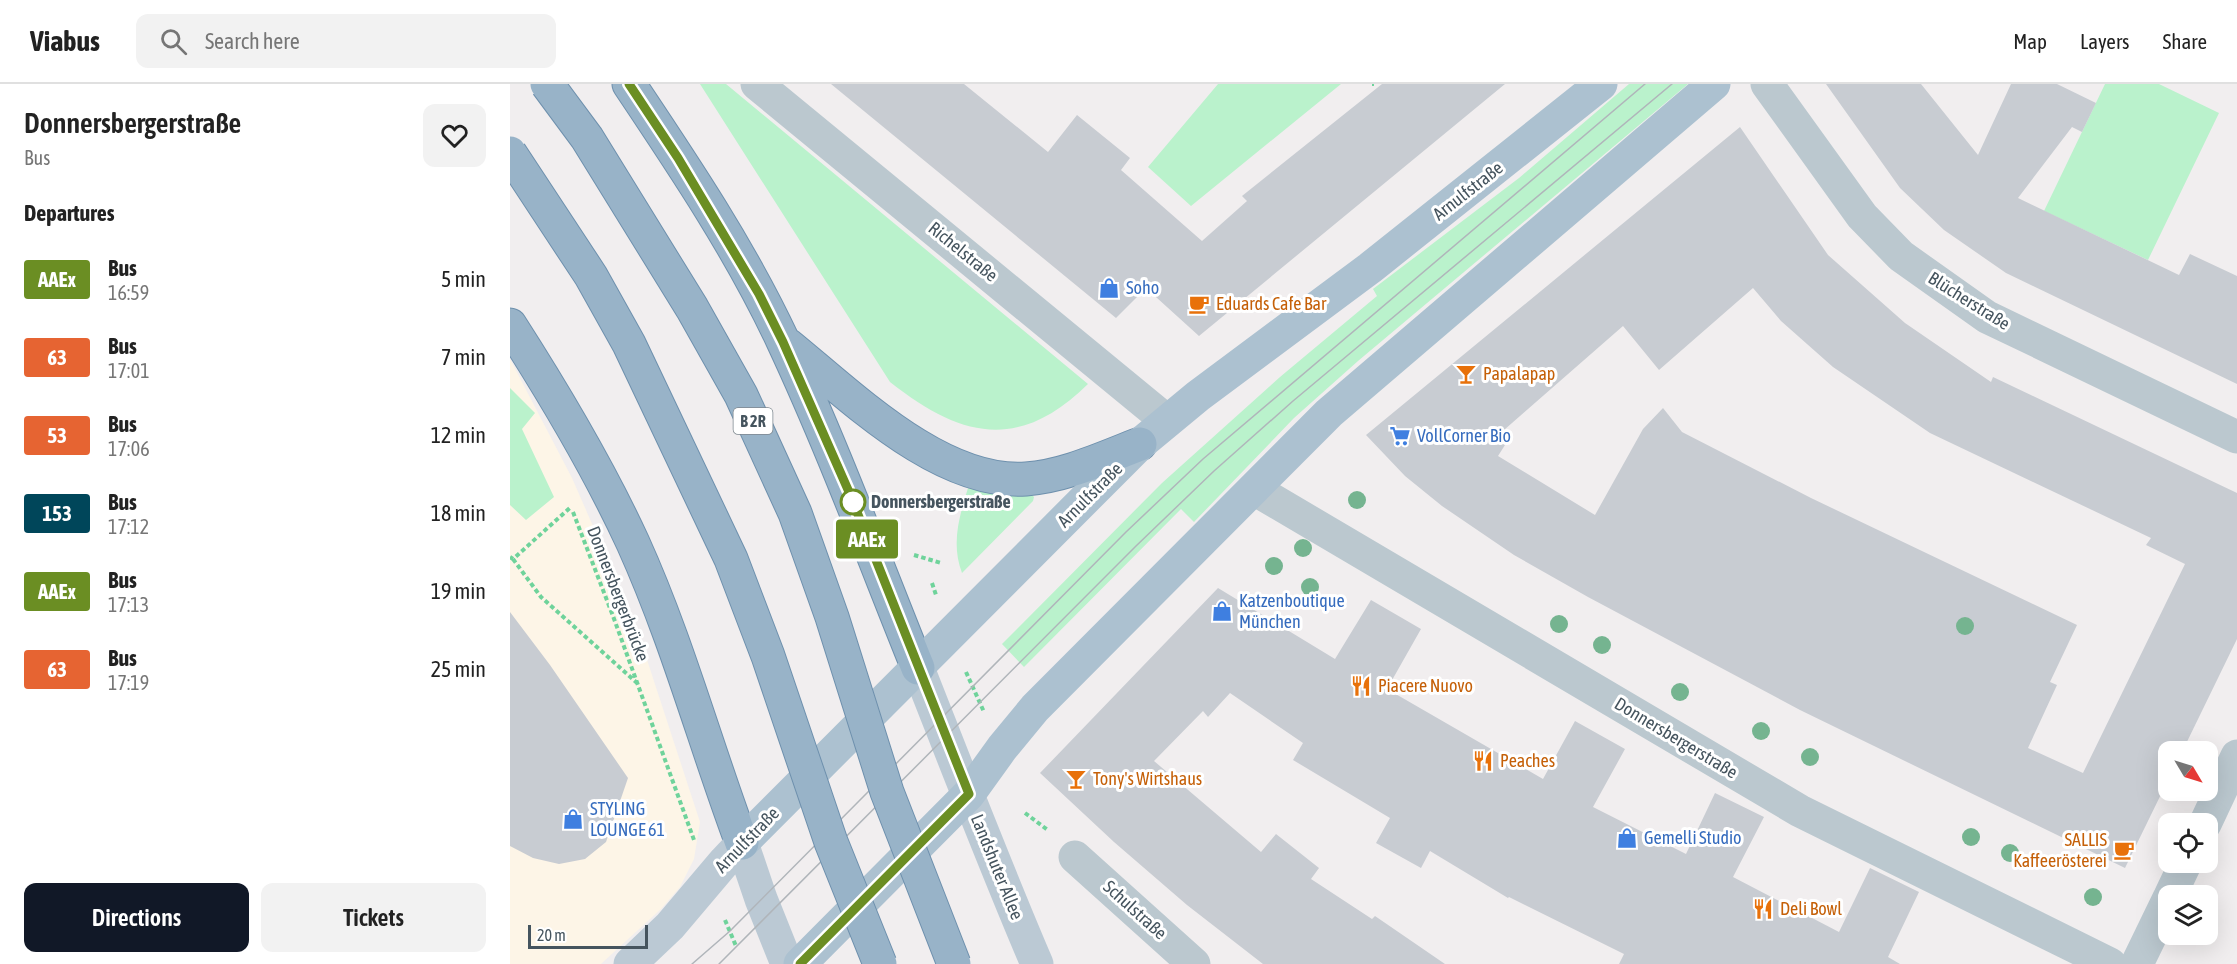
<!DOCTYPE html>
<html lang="en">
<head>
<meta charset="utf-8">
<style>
	body { margin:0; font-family:"Asap Condensed",sans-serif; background:#f2f2f2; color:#222; height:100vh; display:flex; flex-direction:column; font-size:22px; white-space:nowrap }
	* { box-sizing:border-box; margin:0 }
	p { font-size:20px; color:#767676 }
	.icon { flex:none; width:33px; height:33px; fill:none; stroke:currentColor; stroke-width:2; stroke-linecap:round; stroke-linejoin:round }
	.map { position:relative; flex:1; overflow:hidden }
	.side { display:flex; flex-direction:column; background:#fff; width:510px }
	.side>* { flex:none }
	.badge { padding:0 12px; border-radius:4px; font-size:21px; line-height:39px }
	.needle { width:39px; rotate:128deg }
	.buttons { position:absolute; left:1648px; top:657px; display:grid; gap:12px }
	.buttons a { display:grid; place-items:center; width:60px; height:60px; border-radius:12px; background:#fff; box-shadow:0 6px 24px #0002; font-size:30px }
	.scale { position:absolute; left:18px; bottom:15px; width:120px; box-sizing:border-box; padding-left:6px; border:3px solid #45545e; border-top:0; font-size:16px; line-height:21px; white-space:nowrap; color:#45545e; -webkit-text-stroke:4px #fff; paint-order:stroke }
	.map>.badge { position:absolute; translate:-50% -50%; box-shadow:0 0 0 3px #fff }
	h2 { padding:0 24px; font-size:22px; line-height:54px }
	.round { display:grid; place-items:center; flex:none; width:63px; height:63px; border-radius:12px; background:#f2f2f2 }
	.overview { display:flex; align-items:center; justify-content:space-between; height:102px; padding:0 24px }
	h1 { font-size:28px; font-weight:600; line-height:45px }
	.primary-button { display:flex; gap:12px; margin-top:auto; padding:12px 24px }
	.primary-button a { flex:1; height:69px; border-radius:12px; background:#111827; color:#fff; font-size:24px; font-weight:600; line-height:69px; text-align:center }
	.primary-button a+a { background:#f2f2f2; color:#222 }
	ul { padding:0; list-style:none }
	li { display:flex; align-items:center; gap:18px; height:78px; padding:0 24px }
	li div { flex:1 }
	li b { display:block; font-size:22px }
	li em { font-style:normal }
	li .badge { min-width:66px; font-weight:700; text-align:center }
	header { display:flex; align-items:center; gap:36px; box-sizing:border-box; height:84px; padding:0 30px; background:#fff; border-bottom:2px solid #e0e0e0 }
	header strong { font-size:28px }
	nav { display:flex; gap:33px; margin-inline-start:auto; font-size:21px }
	.search { width:420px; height:54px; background:#f2f2f2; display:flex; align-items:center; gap:15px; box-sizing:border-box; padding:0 21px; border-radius:12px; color:#767676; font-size:22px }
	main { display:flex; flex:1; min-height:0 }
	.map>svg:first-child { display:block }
	.commercial { fill:#fdf5e7 }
	.green { fill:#baf2cc }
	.building { fill:#c8ccd2; fill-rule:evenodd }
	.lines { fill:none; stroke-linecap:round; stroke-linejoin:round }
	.trunk-casing { stroke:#6e90ad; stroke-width:35 }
	.path { stroke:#6fd39b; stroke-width:4; stroke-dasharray:4.5 3; stroke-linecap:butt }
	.minor { stroke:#bbc8cf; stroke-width:33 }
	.secondary { stroke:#bbc9d4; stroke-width:33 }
	.primary { stroke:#acc1d0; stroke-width:33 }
	.trunk { stroke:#98b3c8; stroke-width:33 }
	.tram { stroke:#b0b5ba; stroke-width:1.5 }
	.trunk-bridge-casing { stroke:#6e90ad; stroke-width:35; stroke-linecap:butt }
	.trunk-bridge { stroke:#98b3c8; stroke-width:33 }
	.tree { fill:#75b490 }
	.line-casing { stroke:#fff; stroke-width:14 }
	.line { stroke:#6b8e23; stroke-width:9 }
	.stop-dot { fill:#fff; stroke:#6b8e23; stroke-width:3 }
	.labels { text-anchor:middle; stroke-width:6; stroke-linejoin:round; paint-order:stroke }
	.shield { fill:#fff; stroke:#7d878e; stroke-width:1.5 }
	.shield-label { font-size:16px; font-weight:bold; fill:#45545e }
	.street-label { font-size:18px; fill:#45545e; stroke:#fff }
	.shop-label { font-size:18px; fill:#366cbe; stroke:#fff; text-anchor:start }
	.food-label { font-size:18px; fill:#c56008; stroke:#fff; text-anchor:start }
	.stop-label { font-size:18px; font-weight:bold; fill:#45545e; stroke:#fff; text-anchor:start }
</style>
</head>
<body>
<header>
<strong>Viabus</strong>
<div class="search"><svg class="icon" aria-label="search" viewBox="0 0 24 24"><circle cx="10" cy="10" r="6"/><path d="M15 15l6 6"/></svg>Search here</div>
<nav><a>Map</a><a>Layers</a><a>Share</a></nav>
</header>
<main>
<section class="side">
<div class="overview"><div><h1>Donnersbergerstraße</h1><p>Bus</p></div><a class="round"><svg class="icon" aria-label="heart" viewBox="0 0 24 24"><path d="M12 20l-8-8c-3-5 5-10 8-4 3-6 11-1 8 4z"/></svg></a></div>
<h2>Departures</h2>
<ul>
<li><span class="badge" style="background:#6b8e23;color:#fff">AAEx</span><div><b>Bus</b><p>16:59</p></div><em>5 min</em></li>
<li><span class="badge" style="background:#e66432;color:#fff">63</span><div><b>Bus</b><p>17:01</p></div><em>7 min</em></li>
<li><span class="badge" style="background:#e66432;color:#fff">53</span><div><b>Bus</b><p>17:06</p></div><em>12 min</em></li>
<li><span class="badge" style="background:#00465a;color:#fff">153</span><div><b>Bus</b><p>17:12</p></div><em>18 min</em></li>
<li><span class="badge" style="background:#6b8e23;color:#fff">AAEx</span><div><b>Bus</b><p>17:13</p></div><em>19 min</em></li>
<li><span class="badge" style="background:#e66432;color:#fff">63</span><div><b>Bus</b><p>17:19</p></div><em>25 min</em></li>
</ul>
<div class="primary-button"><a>Directions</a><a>Tickets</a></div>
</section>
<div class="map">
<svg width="1727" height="880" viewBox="0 0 1727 880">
	<rect width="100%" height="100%" fill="#f1eeef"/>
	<path class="commercial" d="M0,275L62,394L124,536L190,738L184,775L170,803L151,825L91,880H0Z"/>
	<path class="green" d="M190,0H216L578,300C509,368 451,354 380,298Z
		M708,0H831L681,122L638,83Z
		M1119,0H1178L848,277L784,334L684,438L671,425L514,583L492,560L652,399L770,293L867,212L863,205L1009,94Z
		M1595,0H1649L1709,29L1638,176L1534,127Z
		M0,304L25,329L12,345L44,413L16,436L0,421Z
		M458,404L485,410L520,409L524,413L523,417L452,489C441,460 449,433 458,404Z"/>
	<path class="building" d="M321,0H454L538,68L567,31L620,74L611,86L692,157L737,117L732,112L872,0H995L689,252L636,204L606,234Z
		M1316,0H1411L1468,71L1501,0H1547L1586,19L1572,48L1562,43L1508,114L1669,191L1680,170L1727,192V300L1496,189L1434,146L1390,104Z
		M1230,43L1318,171L1395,239L1481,298L1483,293L1727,409V555L1672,668H1659V694L1615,784L1290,626L1078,513L1004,471L932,422L895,392L856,351ZM1243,204L1271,237L1323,283L1420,349L1641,454L1636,461L1675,480L1573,689L1518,664L1547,601L1540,598L1567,541L1301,414L1172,348L1153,324L1133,345L1085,431L988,372L995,361L986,353L1113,242L1149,286Z
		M708,504L825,575L861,516L911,545L877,605L1033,695L1065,637L1115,665L1083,723L1176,770L1205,709L1254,733L1223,793L1329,848L1360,784L1409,808L1378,873L1390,880H1109L1114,870L999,813L998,814L920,767L911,784L866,759L880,734L783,676L793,659L720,609L698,633L693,627L644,677L751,768L766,750L809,784L801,795L862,835L865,832L935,880H753L677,821L604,758L530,689Z
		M0,528L40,581L118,694L96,758L75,775L49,780L23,774L0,762Z"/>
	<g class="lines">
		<g class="trunk-casing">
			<path id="trunk" d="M119,0C174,82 231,167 273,257C323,364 364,475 408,584
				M0,241C45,311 88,383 123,459C167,556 195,660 232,759
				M278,261C341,312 430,401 516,395C556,392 593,374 630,360"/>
		</g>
		<path class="path" d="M862,0H864
			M63,428L103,532L184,756
			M404,471L431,479
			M0,473L3,475L61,423
			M3,475L31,513L127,599
			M422,499L426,511
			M456,588L474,628
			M515,729L539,747
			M215,836L226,862"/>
		<path class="minor" d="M247,0L657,337
			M1257,0L1352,132L1391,172L1477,233L1727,353
			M744,405L1290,727L1600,880
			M1695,740L1727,672
			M565,773L684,880
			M1660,812L1676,778
			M1627,880L1659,814"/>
		<path class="secondary" d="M408,584C447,683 485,782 527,880
			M120,880L160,842L215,777L232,759L251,815L277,880"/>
		<path class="primary" d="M232,759L630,360L688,312L860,184L1091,0
			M290,880L459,710L492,664L525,624L819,329L1204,0"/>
		<use href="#trunk" class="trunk"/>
		<path class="tram" d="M182,880L220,847L616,448L693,375L1135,0
			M209,880L626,462L704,387L783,317L1162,0"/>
		<g class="trunk-bridge-casing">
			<path id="trunk-bridge" d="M37,0L77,54L182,224L231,311L285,429L322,533L377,708L444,880
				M0,69L81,192L119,260L221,475L258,572L321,758L370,880"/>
		</g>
		<use href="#trunk-bridge" class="trunk-bridge"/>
	</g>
	<g class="tree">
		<circle cx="847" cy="416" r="9"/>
		<circle cx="793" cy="464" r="9"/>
		<circle cx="764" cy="482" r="9"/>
		<circle cx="800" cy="503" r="9"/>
		<circle cx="1049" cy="540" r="9"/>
		<circle cx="1455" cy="542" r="9"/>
		<circle cx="1092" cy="561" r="9"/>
		<circle cx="1170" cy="608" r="9"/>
		<circle cx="1251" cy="647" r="9"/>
		<circle cx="1300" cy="673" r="9"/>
		<circle cx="1461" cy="753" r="9"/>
		<circle cx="1500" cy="769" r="9"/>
		<circle cx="1583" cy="813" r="9"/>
	</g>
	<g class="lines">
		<g class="line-casing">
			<path id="line" d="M119,0L168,74L249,210L273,258L339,408L459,710L290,880"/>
		</g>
		<use href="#line" class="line"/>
	</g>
	<defs>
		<g id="shop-bare" transform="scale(1.62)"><path d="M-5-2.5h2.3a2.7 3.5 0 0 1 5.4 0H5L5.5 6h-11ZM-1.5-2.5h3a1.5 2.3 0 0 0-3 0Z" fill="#3f7fe0" stroke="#fff" stroke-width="2.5" paint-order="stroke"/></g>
		<g id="cafe-bare" transform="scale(1.62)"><path d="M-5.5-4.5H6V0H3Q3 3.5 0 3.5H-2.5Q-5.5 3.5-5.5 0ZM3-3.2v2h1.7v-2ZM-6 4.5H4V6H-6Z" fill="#e8710a" stroke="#fff" stroke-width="2.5" paint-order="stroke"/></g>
		<g id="bar-bare" transform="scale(1.62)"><path d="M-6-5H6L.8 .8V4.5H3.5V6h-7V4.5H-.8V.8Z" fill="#e8710a" stroke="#fff" stroke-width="2.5" paint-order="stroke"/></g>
		<g id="supermarket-bare" transform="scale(1.62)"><path d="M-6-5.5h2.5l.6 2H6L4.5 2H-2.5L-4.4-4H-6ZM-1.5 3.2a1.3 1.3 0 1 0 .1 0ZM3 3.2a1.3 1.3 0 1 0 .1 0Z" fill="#3f7fe0" stroke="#fff" stroke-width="2.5" paint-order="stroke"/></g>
		<g id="restaurant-bare" transform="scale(1.62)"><path d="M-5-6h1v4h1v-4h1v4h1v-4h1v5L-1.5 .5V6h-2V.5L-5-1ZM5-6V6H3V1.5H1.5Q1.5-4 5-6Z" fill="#e8710a" stroke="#fff" stroke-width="2.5" paint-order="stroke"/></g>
	</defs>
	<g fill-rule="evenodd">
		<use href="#shop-bare" x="599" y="204"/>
		<use href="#cafe-bare" x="689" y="220"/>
		<use href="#bar-bare" x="956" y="290"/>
		<use href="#supermarket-bare" x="890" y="352"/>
		<use href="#shop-bare" x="712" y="527"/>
		<use href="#restaurant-bare" x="851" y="602"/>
		<use href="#restaurant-bare" x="973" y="677"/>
		<use href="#bar-bare" x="566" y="695"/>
		<use href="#shop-bare" x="63" y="735"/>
		<use href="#shop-bare" x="1117" y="754"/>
		<use href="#cafe-bare" x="1614" y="766"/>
		<use href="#restaurant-bare" x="1253" y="825"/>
	</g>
	<circle class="stop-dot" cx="343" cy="418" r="12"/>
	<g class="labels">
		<rect class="shield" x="223.5" y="324" width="39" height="26" rx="4.5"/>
		<g class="shield-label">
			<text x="243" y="343">B 2R</text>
		</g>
		<g class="street-label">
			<text transform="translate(958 107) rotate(-38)" y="6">Arnulfstraße</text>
			<text transform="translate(453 168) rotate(39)" y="6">Richelstraße</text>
			<text transform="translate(1459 217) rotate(32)" y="6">Blücherstraße</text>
			<text transform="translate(580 411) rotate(-45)" y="6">Arnulfstraße</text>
			<text transform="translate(108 510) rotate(69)" y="6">Donnersbergerbrücke</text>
			<text transform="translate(1166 654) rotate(31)" y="6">Donnersbergerstraße</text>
			<text transform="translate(237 756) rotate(-46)" y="6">Arnulfstraße</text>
			<text transform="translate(487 783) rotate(68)" y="6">Landshuter Allee</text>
			<text transform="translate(625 826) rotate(42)" y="6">Schulstraße</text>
		</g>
		<g class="shop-label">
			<text x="616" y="210">Soho</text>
			<text x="907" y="358">VollCorner Bio</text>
			<text x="729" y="523">Katzenboutique<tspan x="729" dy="21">München</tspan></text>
			<text x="80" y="731">STYLING<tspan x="80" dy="21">LOUNGE 61</tspan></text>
			<text x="1134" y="760">Gemelli Studio</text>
		</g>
		<g class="food-label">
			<text x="706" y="226">Eduards Cafe Bar</text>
			<text x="973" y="296">Papalapap</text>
			<text x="868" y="608">Piacere Nuovo</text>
			<text x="990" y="683">Peaches</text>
			<text x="583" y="701">Tony's Wirtshaus</text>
			<text x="1597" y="762" text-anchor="end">SALLIS<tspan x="1597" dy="21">Kaffeerösterei</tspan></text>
			<text x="1270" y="831">Deli Bowl</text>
		</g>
		<g class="stop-label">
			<text x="361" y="424">Donnersbergerstraße</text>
		</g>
	</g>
</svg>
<div class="buttons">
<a><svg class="needle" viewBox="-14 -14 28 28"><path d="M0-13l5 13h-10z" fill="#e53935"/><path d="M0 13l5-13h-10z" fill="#767676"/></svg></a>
<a><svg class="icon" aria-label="locate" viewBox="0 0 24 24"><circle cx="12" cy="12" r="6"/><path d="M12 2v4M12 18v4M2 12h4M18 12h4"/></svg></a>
<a><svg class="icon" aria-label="layers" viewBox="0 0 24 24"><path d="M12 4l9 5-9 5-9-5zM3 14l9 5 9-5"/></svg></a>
</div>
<div class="scale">20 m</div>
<b class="badge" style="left:357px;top:455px;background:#6b8e23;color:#fff">AAEx</b>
</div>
</main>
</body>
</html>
